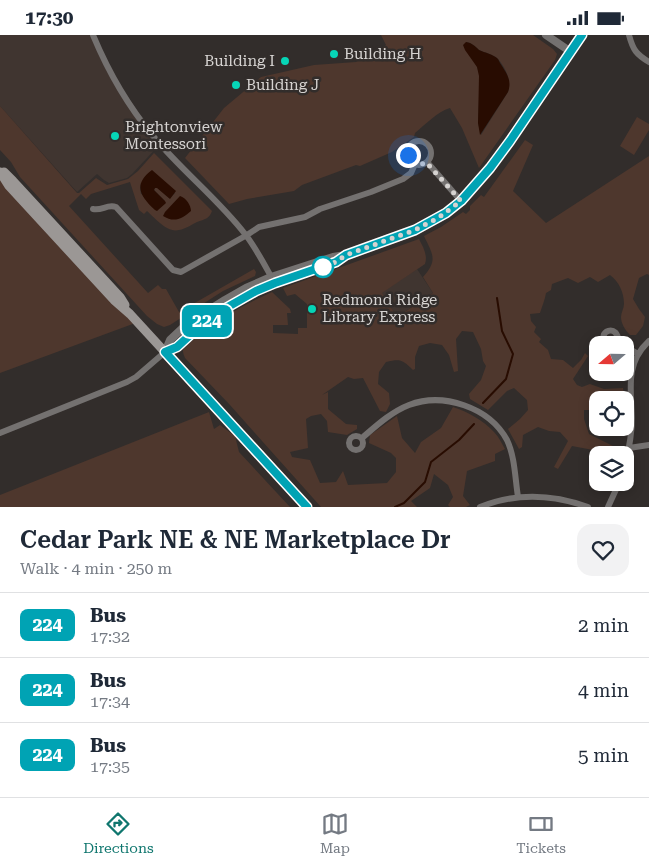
<!DOCTYPE html>
<html lang="en">
<head>
<meta charset="utf-8">
<style>
	body { margin:0; font-family:"Roboto Serif",serif; background:#f2f2f3; color:#1f2937; height:100vh; display:flex; flex-direction:column; font-size:19px; white-space:nowrap }
	* { box-sizing:border-box; margin:0 }
	p { font-size:16px; color:#747a83 }
	.icon { flex:none; width:28px; height:28px; fill:none; stroke:currentColor; stroke-width:2; stroke-linecap:round; stroke-linejoin:round }
	.map { position:relative; height:472px; overflow:hidden }
	.drawer { display:flex; flex-direction:column; background:#fff; flex:1 }
	.drawer>* { flex:none }
	.badge { padding:0 10px; border-radius:8px; font-size:18px; line-height:32px }
	.needle { width:32px; rotate:250deg }
	.controls { position:absolute; left:589px; top:301px; display:grid; gap:10px }
	.controls a { display:grid; place-items:center; width:45px; height:45px; border-radius:10px; background:#fff; box-shadow:0 2px 12px #0003; font-size:25px }
	.you { position:absolute; width:25px; height:25px; margin:-12px; border:4px solid #fff; border-radius:50%; background:#1a73e8; box-shadow:0 0 0 8px #1a73e833 }
	.map>.badge { position:absolute; translate:-50% -50%; box-shadow:0 0 0 2px #fff }
	.round { display:grid; place-items:center; flex:none; width:52px; height:52px; border-radius:15px; background:#f2f2f3 }
	.summary { display:flex; align-items:center; justify-content:space-between; height:85px; padding:0 20px }
	h1 { font-size:24px; font-weight:600; line-height:38px }
	ul { padding:0; list-style:none }
	li { display:flex; align-items:center; gap:15px; height:65px; padding:0 20px; border-top:1px solid #e0e1e3 }
	li div { flex:1 }
	li b { display:block; font-size:19px }
	li em { font-style:normal }
	li .badge { min-width:55px; font-weight:700; text-align:center }
	.status { display:flex; justify-content:space-between; align-items:center; height:35px; padding:0 25px; background:#fff; direction:ltr }
	.status svg { height:14px; fill:currentColor }
	.dock { display:flex; justify-content:space-around; align-items:center; height:70px; border-top:1px solid #e0e1e3; background:#fff; font-size:14px; color:#747a83 }
	.dock a { display:grid; justify-items:center; gap:2px }
	.dock .active { color:#0f766e }
	.map>svg:first-child { display:block }
	.built { fill:#403530 }
	.green { fill:#4e372d; fill-rule:evenodd }
	.water { fill:#280c01 }
	.lines { fill:none; stroke-linecap:round; stroke-linejoin:round }
	.stream { stroke:#280c01; stroke-width:2 }
	.minor { stroke:#747170; stroke-width:6 }
	.tertiary { stroke:#747170; stroke-width:8 }
	.secondary { stroke:#9b9795; stroke-width:9 }
	.line-casing { stroke:#fff; stroke-width:11 }
	.line { stroke:#00a3b4; stroke-width:8 }
	.walk { stroke:#d6d3d1; stroke-width:5; stroke-dasharray:0 9 }
	.poi-dot { fill:#06d5b6; stroke:#322d2b; stroke-width:2 }
	.stop-dot { fill:#fff; stroke:#00a3b4; stroke-width:2.5 }
	.labels { text-anchor:middle; stroke-width:5; stroke-linejoin:round; paint-order:stroke }
	.poi-label { font-size:15px; fill:#d6d3d1; stroke:#322d2b; text-anchor:start }
</style>
</head>
<body>
<div class="status"><b>17:30</b><svg viewBox="0 0 49 12"><path d="M0 12V9h3v3zM5 12V6h3v6zM10 12V3h3v9zM15 12V0h3v12zM26 1h20v11H26zM47 4h2v5h-2z"/></svg></div>
<div class="map">
<svg width="649" height="472" viewBox="0 0 649 472">
	<rect width="100%" height="100%" fill="#322d2b"/>
	<path class="built" d="M0,0H93L105,28L160,109L132,139L127,143L109,148L104,145L97,139L77,157L0,71Z
		M417,234L433,258L397,282L381,258Z"/>
	<path class="green" d="M381,0H533L553,14L557,19L555,25L479,133L462,93L450,73C437,77 426,89 415,98L414,102L392,117L360,131L356,130L302,150L294,156L247,164L229,169L185,123L224,73L261,42L314,30L356,27L386,10ZM466,7C472,8 475,11 479,15C485,18 493,19 498,24C505,32 512,46 508,57L481,100L478,88L480,41L477,32Z
		M0,71L77,158H79L96,143L107,150L128,144L138,136L154,118L212,176C209,184 205,184 197,187C192,189 186,194 179,195C167,198 155,183 147,176L144,179L139,175L130,147L91,159L86,164L81,159L69,171L148,258L158,250L162,254H166L179,277L254,234L256,237L255,241L223,256L170,290L164,292L157,289L147,281L20,142L11,127L0,115ZM141,148L175,158L170,163H169L157,152L155,153L154,155L165,166L141,159L140,153Z
		M637,82L649,89V95L634,120L620,111Z
		M525,105L533,110L513,156L546,188L649,121V240L647,239L639,243L633,264L639,274L645,282L643,291L636,300H630C625,295 621,288 621,282C621,278 624,273 624,269C624,257 619,247 610,240L598,247L590,242L578,248L568,243L552,249L551,255L546,258C545,265 542,271 540,278L530,279L531,286L536,292L534,297L541,304L539,307L548,315L551,324L563,325L573,333L581,325L585,318L588,321L573,344L577,350L582,352L590,349L604,354L623,353L625,365H598L597,374L590,375H584V384L589,399L619,414L617,419L609,418L601,411L593,415L572,411L558,434L554,432L568,406L560,397L549,396L538,392L523,400L522,412L519,414L508,394L520,384L528,375L527,365L514,353L507,356L488,375L470,364L469,359L481,345L486,331L483,326L481,314L473,297L462,296L456,304L458,336L454,337L449,320L442,310L430,308L419,311L415,322V334L413,335C402,324 400,324 386,327L379,337L378,349L389,358L390,369L386,377L380,376L363,343L354,344L348,342L322,360L328,357V374L346,389L357,390V394L347,400L328,397L327,386L321,379L311,381L306,384L308,413L290,417L292,422L310,425L320,448L336,447L343,436L348,450L387,448L396,437V423L391,418L369,408L370,400L397,381L402,403L415,418L421,407L441,393L453,372C468,377 483,385 494,397C499,402 502,409 505,414L495,419V426L467,436L463,461L470,470L466,472H450L448,470L453,462L448,450L434,439L430,453L411,466L417,472H321L230,370L185,323C184,320 183,319 183,315C184,312 189,309 191,307C215,286 243,270 272,257L290,274L291,278H287L288,290H273V298L298,299V293H307V269L295,259L287,261L283,253L419,204C423,212 428,220 425,229L382,258L397,282L433,258L423,242C438,225 433,220 424,201L441,192L463,177L466,179L470,175V171L481,160L484,162Z
		M0,137L138,287L0,338Z
		M209,377L214,394L220,390L235,401L239,417L290,472H0V460Z"/>
	<path class="water" d="M466,7C472,8 475,11 479,15C485,18 493,19 498,24C499,26 500,28 502,31C507,39 512,46 508,57L480,100L478,88L479,41L477,32L465,15L463,10Z
		M152,135L176,156L170,164L157,153H155L154,155L165,166L166,168L157,176L155,175C141,162 132,150 152,135Z
		M180,161C186,163 191,170 191,176C182,184 174,188 163,181L165,177Z"/>
	<g class="lines">
		<path class="stream" d="M483,368L506,344L513,319L502,296L497,263
			M395,472L404,468L425,447L431,427L459,405L474,389"/>
		<path class="minor" d="M93,0C108,36 128,71 153,101C182,136 218,164 245,199C256,213 264,229 273,245
			M629,0C633,15 636,19 649,27
			M407 118a12 12 0 1 1 24 0a12 12 0 1 1-24 0Z
			M427,127L461,166
			M93,174C102,176 107,169 116,172L173,235L181,237L247,200L259,192L305,182L320,174L371,157L403,144L411,138L415,129
			M607,310C594,296 620,287 618,308L615,310
			M625,311L638,319
			M0,398L127,347L136,342L165,317
			M349 408a7 7 0 1 1 14 0a7 7 0 1 1-14 0Z
			M362,403C376,391 391,377 409,370C443,357 489,372 507,405C515,422 515,443 518,462
			M629,413L649,410
			M625,430C629,414 632,399 632,383C631,354 625,328 649,306
			M480,472C517,457 552,459 588,472
			M608,472L619,448"/>
		<path class="tertiary" d="M546,0L571,17
			M165,317L170,305L187,289L225,265L246,253L271,242L333,222L346,220L399,202L415,195L446,178L461,166L490,133L582,0
			M165,317L177,312L201,290L219,277L238,266L275,248L336,227L345,221"/>
		<path class="secondary" d="M0,137L9,151L114,265L130,279L307,472
			M4,137L13,146L120,262L125,270"/>
	</g>
	<g class="lines">
		<g class="line-casing">
			<path id="line" d="M307,472L165,317L177,312L201,290L219,277L256,256L275,248L336,227L346,220L415,195L446,178L461,166L490,133L510,106L582,0"/>
		</g>
		<use href="#line" class="line"/>
		<path class="walk" d="M323,232H320L336,227L346,220L415,195L438,183L461,166L426,127C419,132 411,129 408,120"/>
	</g>
	<g class="poi-dot">
		<circle cx="334" cy="19" r="5"/>
		<circle cx="285" cy="26" r="5"/>
		<circle cx="236" cy="50" r="5"/>
		<circle cx="115" cy="101" r="5"/>
		<circle cx="312" cy="274" r="5"/>
	</g>
	<circle class="stop-dot" cx="323" cy="232" r="10"/>
	<g class="labels">
		<g class="poi-label">
			<text x="344" y="24">Building H</text>
			<text x="275" y="31" text-anchor="end">Building I</text>
			<text x="246" y="55">Building J</text>
			<text x="125" y="97">Brightonview<tspan x="125" dy="17">Montessori</tspan></text>
			<text x="322" y="270">Redmond Ridge<tspan x="322" dy="17">Library Express</tspan></text>
		</g>
	</g>
</svg>
<div class="controls">
<a><svg class="needle" viewBox="-14 -14 28 28"><path d="M0-13l5 13h-10z" fill="#e53935"/><path d="M0 13l5-13h-10z" fill="#747a83"/></svg></a>
<a><svg class="icon" aria-label="locate" viewBox="0 0 24 24"><circle cx="12" cy="12" r="6"/><path d="M12 2v4M12 18v4M2 12h4M18 12h4"/></svg></a>
<a><svg class="icon" aria-label="layers" viewBox="0 0 24 24"><path d="M12 4l9 5-9 5-9-5zM3 14l9 5 9-5"/></svg></a>
</div>
<div class="you" style="left:408px;top:120px"></div>
<b class="badge" style="left:207px;top:286px;background:#00a3b4;color:#fff">224</b>
</div>
<section class="drawer">
<div class="summary"><div><h1>Cedar Park NE &amp; NE Marketplace Dr</h1><p>Walk · 4 min · 250 m</p></div><a class="round"><svg class="icon" aria-label="heart" viewBox="0 0 24 24"><path d="M12 20l-8-8c-3-5 5-10 8-4 3-6 11-1 8 4z"/></svg></a></div>
<ul>
<li><span class="badge" style="background:#00a3b4;color:#fff">224</span><div><b>Bus</b><p>17:32</p></div><em>2 min</em></li>
<li><span class="badge" style="background:#00a3b4;color:#fff">224</span><div><b>Bus</b><p>17:34</p></div><em>4 min</em></li>
<li><span class="badge" style="background:#00a3b4;color:#fff">224</span><div><b>Bus</b><p>17:35</p></div><em>5 min</em></li>
</ul>
</section>
<nav class="dock">
<a class="active"><svg class="icon" aria-label="directions" viewBox="0 0 24 24"><path d="M12 3l9 9-9 9-9-9zM9 14v-3h6M13 9l2 2-2 2"/></svg>Directions</a>
<a><svg class="icon" aria-label="map" viewBox="0 0 24 24"><path d="M3 6l6-2 6 2 6-2v14l-6 2-6-2-6 2zM9 4v14M15 6v14"/></svg>Map</a>
<a><svg class="icon" aria-label="tickets" viewBox="0 0 24 24"><path d="M3 7h18v10H3zM15 7v10"/></svg>Tickets</a>
</nav>
</body>
</html>
